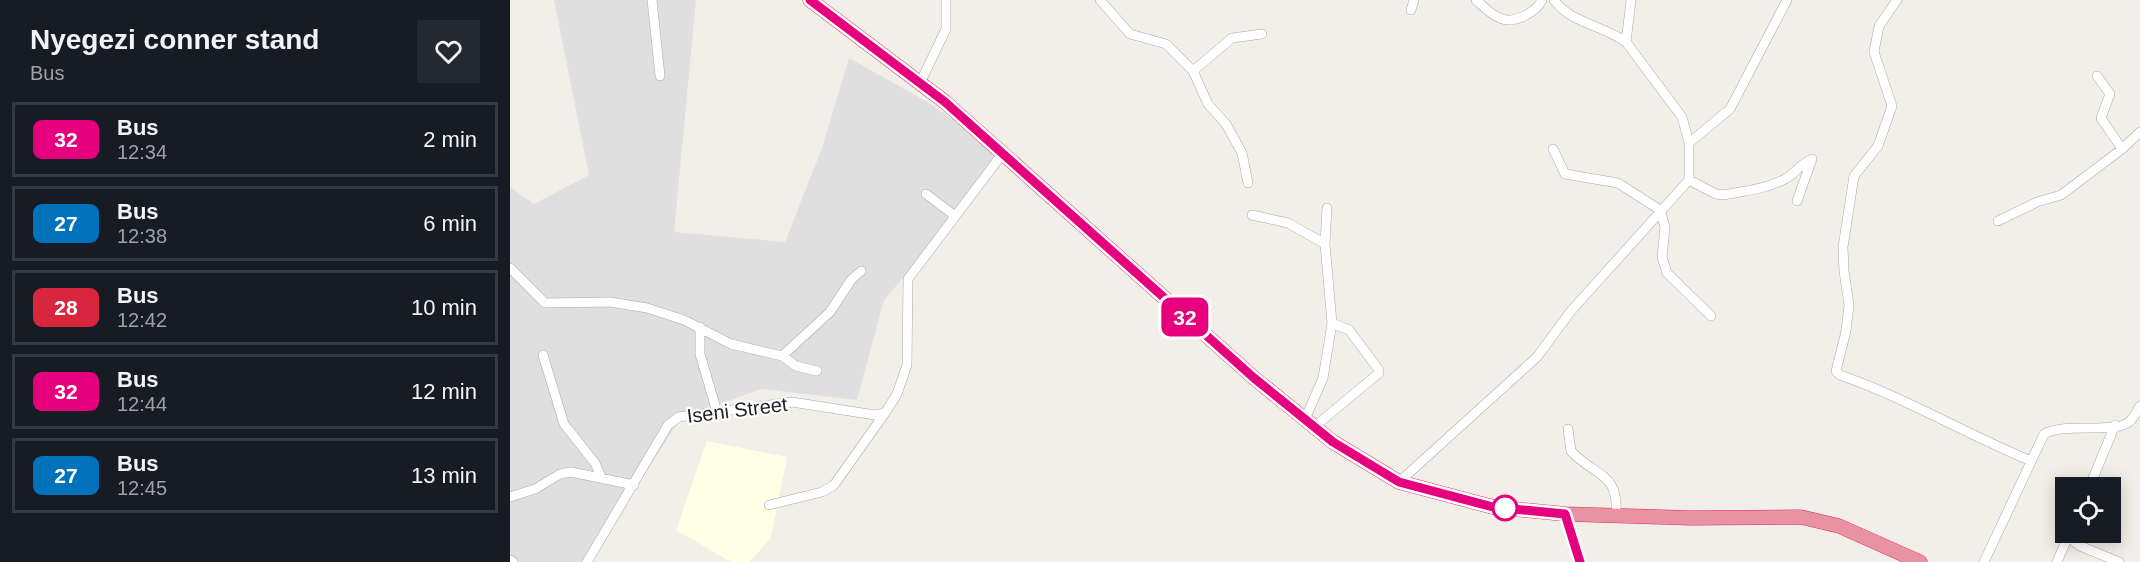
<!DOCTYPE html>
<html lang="en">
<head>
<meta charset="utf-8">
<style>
	body { margin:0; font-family:Helvetica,sans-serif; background:#242831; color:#f1f3f6; height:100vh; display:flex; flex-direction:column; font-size:22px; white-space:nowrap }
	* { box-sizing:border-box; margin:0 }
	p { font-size:20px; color:#9ea1a6 }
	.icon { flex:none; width:33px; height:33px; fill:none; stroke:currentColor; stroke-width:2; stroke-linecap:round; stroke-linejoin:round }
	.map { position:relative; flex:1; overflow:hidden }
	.sheet { display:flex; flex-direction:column; background:#171b24; width:510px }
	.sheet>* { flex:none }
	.badge { padding:0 12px; border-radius:9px; font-size:21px; line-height:39px }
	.fabs { position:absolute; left:1545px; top:477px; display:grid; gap:12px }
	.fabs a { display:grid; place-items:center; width:66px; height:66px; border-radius:0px; background:#171b24; box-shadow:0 3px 15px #0003; font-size:30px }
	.map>.badge { position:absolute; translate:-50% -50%; box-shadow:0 0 0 3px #fff }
	.round { display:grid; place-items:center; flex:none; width:63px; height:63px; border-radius:0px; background:#242831 }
	.overview { display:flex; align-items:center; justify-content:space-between; height:102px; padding:0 30px }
	h1 { font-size:28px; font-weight:600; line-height:45px }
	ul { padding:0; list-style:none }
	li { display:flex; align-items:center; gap:18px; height:75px; margin:0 12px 9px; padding:0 18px; border:3px solid #363941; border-radius:0px }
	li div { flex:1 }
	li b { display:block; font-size:22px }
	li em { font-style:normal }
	li .badge { min-width:66px; font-weight:700; text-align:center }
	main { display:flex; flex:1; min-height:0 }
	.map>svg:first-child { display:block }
	.residential { fill:#e0dfdf }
	.education { fill:#ffffe5 }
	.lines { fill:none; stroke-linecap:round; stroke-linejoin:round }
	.minor-casing { stroke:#a9a9a9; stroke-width:10 }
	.major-casing { stroke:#a06b00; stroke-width:12 }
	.highway-casing { stroke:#dc2a67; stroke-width:15 }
	.minor { stroke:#fff; stroke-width:9 }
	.major { stroke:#fcd6a4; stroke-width:10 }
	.highway { stroke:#e892a2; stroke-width:14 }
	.line-casing { stroke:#fff; stroke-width:14 }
	.line { stroke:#e6007e; stroke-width:9 }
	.stop-dot { fill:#fff; stroke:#e6007e; stroke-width:3 }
	.labels { text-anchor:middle; stroke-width:4.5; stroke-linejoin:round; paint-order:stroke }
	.street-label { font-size:20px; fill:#222; stroke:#fff }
</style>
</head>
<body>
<main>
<section class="sheet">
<div class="overview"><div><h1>Nyegezi conner stand</h1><p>Bus</p></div><a class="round"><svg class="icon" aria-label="heart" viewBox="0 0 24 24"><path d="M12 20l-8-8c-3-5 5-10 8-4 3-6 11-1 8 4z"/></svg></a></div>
<ul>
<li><span class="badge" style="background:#e6007e;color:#fff">32</span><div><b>Bus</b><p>12:34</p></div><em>2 min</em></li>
<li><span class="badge" style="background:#0072bc;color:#fff">27</span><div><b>Bus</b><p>12:38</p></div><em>6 min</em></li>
<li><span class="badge" style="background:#d7263d;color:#fff">28</span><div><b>Bus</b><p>12:42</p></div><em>10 min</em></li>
<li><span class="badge" style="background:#e6007e;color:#fff">32</span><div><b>Bus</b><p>12:44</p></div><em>12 min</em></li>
<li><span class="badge" style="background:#0072bc;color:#fff">27</span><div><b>Bus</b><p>12:45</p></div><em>13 min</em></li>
</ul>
</section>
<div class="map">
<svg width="1630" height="562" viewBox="0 0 1630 562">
	<rect width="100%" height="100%" fill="#f2efe9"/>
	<path class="residential" d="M44,0H186L164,232L275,242L312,148L339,58L421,104L497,158L374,300L347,400L251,389L171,418L78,562H0V187L24,204L79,175Z"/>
	<path class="education" d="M197,441L277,457L261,537L240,562H221L166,530Z"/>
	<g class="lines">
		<g class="minor-casing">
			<path id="minor" d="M142,0L150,76
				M590,0L620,34L656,44L683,71L698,104L716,124L732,153L738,183
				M966,0C973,6 981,15 990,18C1004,25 1026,12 1032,0
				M1387,0L1369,26L1364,52L1382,106L1368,146L1344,176L1333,247L1334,271L1339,305L1336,331L1326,371L1330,375C1396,398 1456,434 1521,461
				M901,10L904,0
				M1116,42L1121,0
				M683,71L722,38L752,34
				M1587,76L1600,94L1591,118L1612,149
				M410,83L436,29V0
				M1179,143L1220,109L1277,0
				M1043,149L1055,174L1108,183L1150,210L1155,227L1152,257L1157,273L1201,316
				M1179,180L1206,194L1213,195C1234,191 1256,189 1275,179C1285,174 1292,162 1302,159L1287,201
				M416,194L444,215
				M742,215L778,223L815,244L822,323L813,378L795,419
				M1488,221L1527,202L1551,195L1612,149L1630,132
				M815,244L817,208
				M0,268L35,303L100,302L137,308L174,320L221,344L272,356L320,312L341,280L351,271
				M190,327V354L207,412
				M33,355L54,424L85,463L92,479
				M272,356L286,366L307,371
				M804,427L869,373V370L839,330L822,323
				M1058,429L1061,451C1086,478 1109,471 1106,516
				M889,482L1027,357L1061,311L1179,180V143L1172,117L1116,42C1093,25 1060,23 1044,0
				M1579,488L1605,425
				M0,497L25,489L50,474L61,472L124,485
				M259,505L312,492L324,485L375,413
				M1558,537L1570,546L1609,562
				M0,560L3,562
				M77,562L158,425L169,417L282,402L365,415L375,413L387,394L397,365L398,279L493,153
				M1474,562L1534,434C1554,422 1603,434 1619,422C1624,418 1627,411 1630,406
				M1547,562L1560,532"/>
		</g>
		<g class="major-casing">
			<path id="major" d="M1055,514L1070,562"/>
		</g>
		<g class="highway-casing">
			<path id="highway" d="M300,0L435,102L744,378L823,442L889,482L983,507L1055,514L1182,518L1291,517L1329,526L1410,562"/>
		</g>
		<use href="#minor" class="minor"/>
		<use href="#major" class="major"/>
		<use href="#highway" class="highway"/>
	</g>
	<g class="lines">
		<g class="line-casing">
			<path id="line" d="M300,0L435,102L744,378L823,442L889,482L983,507L1055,514L1070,562"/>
		</g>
		<use href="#line" class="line"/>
	</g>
	<circle class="stop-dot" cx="995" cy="508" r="12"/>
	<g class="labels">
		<g class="street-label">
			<text transform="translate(227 410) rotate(-7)" y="7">Iseni Street</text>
		</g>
	</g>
</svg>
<div class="fabs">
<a><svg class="icon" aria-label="locate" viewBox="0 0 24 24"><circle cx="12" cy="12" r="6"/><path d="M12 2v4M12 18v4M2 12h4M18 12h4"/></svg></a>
</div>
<b class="badge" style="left:675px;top:317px;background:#e6007e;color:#fff">32</b>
</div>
</main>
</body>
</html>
